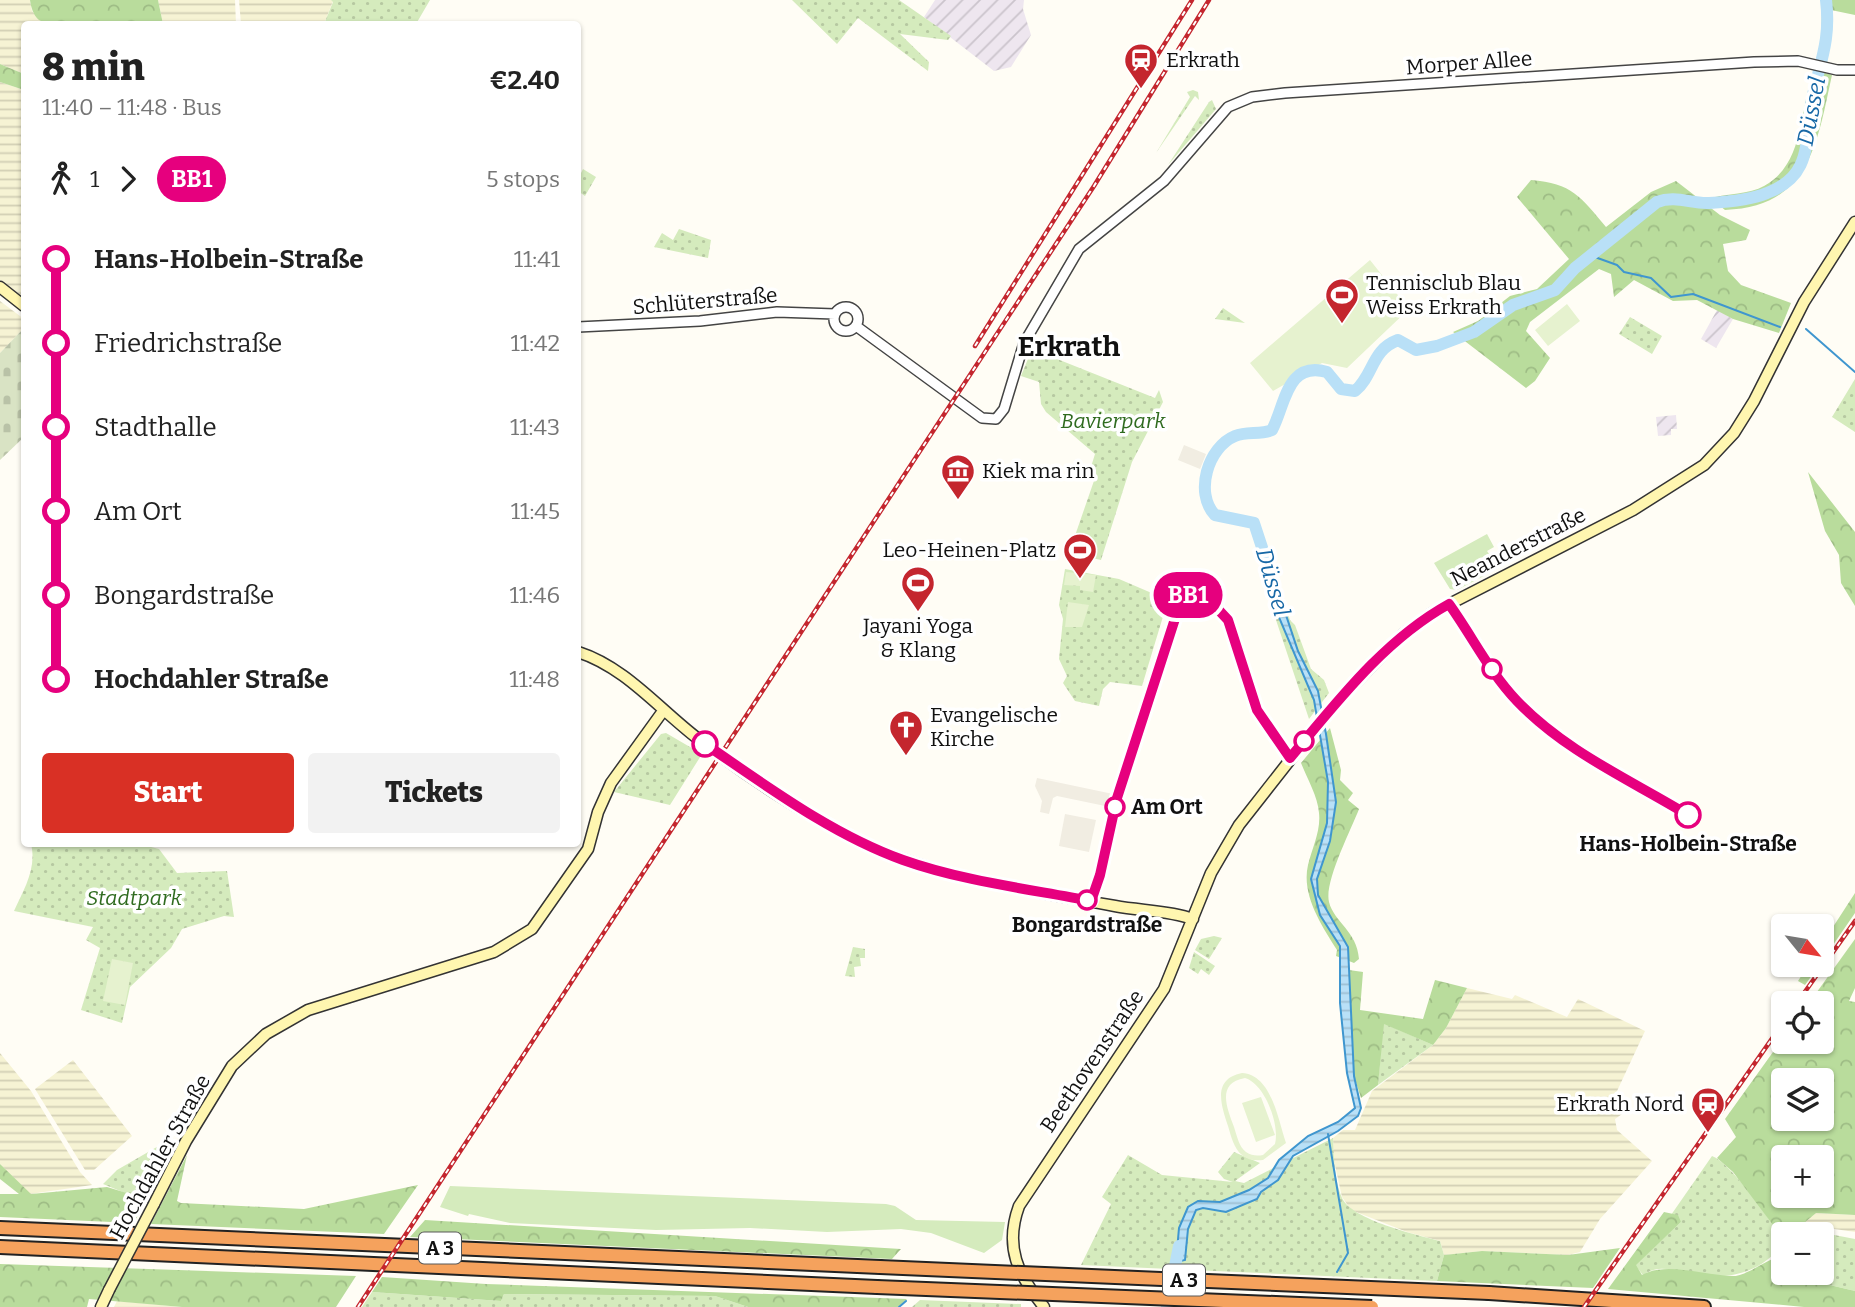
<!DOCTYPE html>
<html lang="en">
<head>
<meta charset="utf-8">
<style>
	body { margin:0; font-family:Bitter,serif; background:#f2f2f2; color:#222; height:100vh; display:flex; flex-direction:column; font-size:26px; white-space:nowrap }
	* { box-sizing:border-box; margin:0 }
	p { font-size:23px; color:#767676 }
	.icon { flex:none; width:38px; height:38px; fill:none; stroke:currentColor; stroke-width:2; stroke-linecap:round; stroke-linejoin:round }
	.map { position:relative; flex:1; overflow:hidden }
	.panel { position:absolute; left:21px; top:21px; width:560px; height:826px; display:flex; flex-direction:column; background:#fff; border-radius:7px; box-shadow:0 2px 5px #0004 }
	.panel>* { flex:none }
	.badge { padding:0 14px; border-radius:23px; font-size:24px; line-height:46px }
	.needle { width:46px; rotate:120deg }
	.tools { position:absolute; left:1771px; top:914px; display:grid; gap:14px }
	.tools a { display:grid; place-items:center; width:63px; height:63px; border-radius:7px; background:#fff; box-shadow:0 2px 5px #0004; font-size:35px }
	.map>.badge { position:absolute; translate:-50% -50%; box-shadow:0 0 0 4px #fff }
	.legs { display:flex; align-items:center; gap:10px; height:77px; padding:0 21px; font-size:23px }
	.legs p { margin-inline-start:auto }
	.headline { display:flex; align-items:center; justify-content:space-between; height:119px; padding:0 21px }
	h1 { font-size:38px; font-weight:800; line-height:52px }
	.primary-button { display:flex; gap:14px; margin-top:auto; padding:14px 21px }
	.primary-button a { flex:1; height:80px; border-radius:7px; background:#d93025; color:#fff; font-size:28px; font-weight:800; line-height:80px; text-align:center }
	.primary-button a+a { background:#f2f2f2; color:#222 }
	ul { padding:0 21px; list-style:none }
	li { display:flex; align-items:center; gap:24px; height:84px; font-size:26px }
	li i { display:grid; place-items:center; width:10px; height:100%; margin:0 9px; background:currentColor }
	li i::after { content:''; width:18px; height:18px; margin:-9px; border:5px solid; border-radius:50%; background:#fff }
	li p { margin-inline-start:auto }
	li:first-child i { background:linear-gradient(#0000 50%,currentColor 0) }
	li:last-child i { background:linear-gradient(currentColor 50%,#0000 0) }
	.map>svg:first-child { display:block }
	.industrial { fill:url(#industrial-furrows) }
	.farmland { fill:url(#farmland-rules) }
	.grass { fill:url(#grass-dots) }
	.forest { fill:url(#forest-crowns); fill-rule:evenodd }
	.cemetery { fill:url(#cemetery-stones) }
	.garden { fill:#d5ebbd }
	.pitch { fill:#e6f2cf; fill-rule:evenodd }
	.plaza { fill:#f1ede2 }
	.water { fill:url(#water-rules); stroke:#3f96cf; stroke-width:2 }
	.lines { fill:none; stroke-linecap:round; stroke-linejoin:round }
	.stream { stroke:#3f96cf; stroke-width:2 }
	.river { stroke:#b9e0f7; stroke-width:12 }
	.tertiary-casing { stroke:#444; stroke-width:12 }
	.secondary-casing { stroke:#333; stroke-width:13 }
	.motorway-casing { stroke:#222; stroke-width:16 }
	.tertiary { stroke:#fff; stroke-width:9 }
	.secondary { stroke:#fff6b0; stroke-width:10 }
	.motorway { stroke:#f5a25d; stroke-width:12 }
	.rail-casing { stroke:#c4262e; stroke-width:4.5 }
	.rail { stroke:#fff; stroke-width:2; stroke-dasharray:5; stroke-linecap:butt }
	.secondary-bridge-casing { stroke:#333; stroke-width:13; stroke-linecap:butt }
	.motorway-bridge-casing { stroke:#222; stroke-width:16; stroke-linecap:butt }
	.secondary-bridge { stroke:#fff6b0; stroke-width:10 }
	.motorway-bridge { stroke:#f5a25d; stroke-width:12 }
	.line-1-casing { stroke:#fff; stroke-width:16 }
	.line-1 { stroke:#e6007e; stroke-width:10 }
	.stop-1-dot { fill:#fff; stroke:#e6007e; stroke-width:3.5 }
	.labels { text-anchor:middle; stroke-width:7; stroke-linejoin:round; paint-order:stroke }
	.shield { fill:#fff; stroke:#585858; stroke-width:2 }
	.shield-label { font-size:19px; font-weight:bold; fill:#111 }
	.poi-label { font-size:21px; fill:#111; stroke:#fff; text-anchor:start }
	.street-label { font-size:21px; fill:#111; stroke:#fff }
	.park-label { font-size:21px; font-style:italic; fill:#2f6b1f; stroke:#fff }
	.stop-label { font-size:21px; font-weight:bold; fill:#111; stroke:#fff }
	.water-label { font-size:23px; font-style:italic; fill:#1768a6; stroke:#fff }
	.district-label { font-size:28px; font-weight:bold; fill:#111; stroke:#fff }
</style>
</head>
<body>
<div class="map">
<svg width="1855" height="1307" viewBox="0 0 1855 1307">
	<defs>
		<pattern id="industrial-furrows" width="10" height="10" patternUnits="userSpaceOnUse" patternTransform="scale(1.75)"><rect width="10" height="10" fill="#eee6ef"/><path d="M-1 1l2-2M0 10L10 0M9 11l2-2" fill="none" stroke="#cbc4cc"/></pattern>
		<pattern id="farmland-rules" width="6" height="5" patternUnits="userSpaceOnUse" patternTransform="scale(1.75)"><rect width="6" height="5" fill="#f6f3d4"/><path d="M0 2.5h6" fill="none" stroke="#d2cfb5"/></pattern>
		<pattern id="grass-dots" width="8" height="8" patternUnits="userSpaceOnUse" patternTransform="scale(1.75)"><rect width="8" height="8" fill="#d5ebbd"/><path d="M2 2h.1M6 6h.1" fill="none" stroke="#b6c8a1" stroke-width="1.8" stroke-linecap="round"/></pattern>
		<pattern id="forest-crowns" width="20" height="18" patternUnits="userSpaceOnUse" patternTransform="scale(1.75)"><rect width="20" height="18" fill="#b9dc9c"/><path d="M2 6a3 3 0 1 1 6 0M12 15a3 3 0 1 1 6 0" fill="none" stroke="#9ebc85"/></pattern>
		<pattern id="cemetery-stones" width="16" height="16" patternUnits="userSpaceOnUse" patternTransform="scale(1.75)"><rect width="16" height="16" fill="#d9e3c4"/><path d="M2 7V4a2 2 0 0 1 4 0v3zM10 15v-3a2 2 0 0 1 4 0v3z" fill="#b9c2a7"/></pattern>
		<pattern id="water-rules" width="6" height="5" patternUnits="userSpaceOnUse" patternTransform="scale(1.75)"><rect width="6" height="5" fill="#b9e0f7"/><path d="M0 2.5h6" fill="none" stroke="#9ebfd3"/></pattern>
	</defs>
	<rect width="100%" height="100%" fill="#fffdf5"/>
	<path class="industrial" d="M935,0H1024L1023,9L1031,35L1011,67L994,71L924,17Z
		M1717,310L1733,319L1716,348L1701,339Z
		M1676,415L1677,429H1671V435L1658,436L1656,417Z"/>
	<path class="farmland" d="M0,0H30L32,11L40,20L58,24H24V74L0,64Z
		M158,0H235L236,24H163Z
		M239,0H331L333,1L324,24H241Z
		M0,82L24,90V299L0,280Z
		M0,301L24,319V328L0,353Z
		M1467,988L1512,999L1515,995L1567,1017L1578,999L1645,1031L1611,1104L1625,1112L1615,1119L1617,1130L1652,1161L1600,1219L1580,1252L1568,1255L1482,1251L1444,1255L1440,1241L1407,1232L1351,1210L1342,1197L1334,1161L1333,1138L1343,1130H1355L1372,1091L1433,1045L1446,1028Z
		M0,1053L31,1091L80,1172L92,1185L30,1194L0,1164Z
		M73,1060L132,1136L94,1170H85L35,1089Z
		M1815,1213L1855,1215V1232L1807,1225L1804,1223Z
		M117,1301L182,1307H114Z"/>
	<path class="grass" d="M331,0H430L416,24H324L333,2Z
		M792,0H899L951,36L948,40L900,34L929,62L928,71L858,18L837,44Z
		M1193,90L1198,92L1199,100L1195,96L1156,153L1190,97L1187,92Z
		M1212,100L1216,109L1168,165L1209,102Z
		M583,169L596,177L585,196L578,191V179Z
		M679,229L711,240L708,258L654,247L662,233L673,240Z
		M1223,308L1245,323L1215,319Z
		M1630,317L1662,336L1652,354L1619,334Z
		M1032,349L1155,398L1159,390L1163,402L1132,462L1101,560L1069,553L1096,475L1090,470L1095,454L1046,412L1041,404L1039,382L1021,376Z
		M1855,379V432L1832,417Z
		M1273,562L1290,620L1295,625L1311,669L1324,680L1329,693L1309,719L1271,605L1262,569Z
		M1065,569L1119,579L1168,600L1142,686L1110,682L1103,689L1099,706L1075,701L1063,683L1067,676L1059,659L1063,619L1059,605Z
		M666,733L702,754L670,805L614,792L661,734Z
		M31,844H139L159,849L177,873L227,871L234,917L224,916L182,929L171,948L130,987L122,1023L81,1010L100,948L86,940L93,927L14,911C24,889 37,868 31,844Z
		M1214,936L1222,938L1209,959L1195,950L1201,939Z
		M853,947L865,949V958H860L861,966L854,967L855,977L845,976Z
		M1194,952L1215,966L1209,975L1201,969L1198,974L1189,968Z
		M1383,1023L1433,1045L1378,1085Z
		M1333,1138C1334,1157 1334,1180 1342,1198C1352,1220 1417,1235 1440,1241L1444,1255L1437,1281L1081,1265L1111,1204L1102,1197L1128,1155L1162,1175L1233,1182L1224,1179L1218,1172L1234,1152L1260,1163L1235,1181L1244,1183Z
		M162,1144L170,1152L154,1183L140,1184L130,1195L103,1184L117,1170Z
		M1712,1156C1732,1164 1769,1219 1783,1239L1782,1246C1754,1277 1725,1280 1685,1273C1668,1269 1658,1265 1643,1275L1635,1265L1681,1222L1671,1215Z
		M1803,1229L1855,1239V1291L1813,1281L1808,1272H1822V1234H1794Z
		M372,1292L501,1301L504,1294L715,1296L748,1307H362Z
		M920,1300L1021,1304V1307H912Z"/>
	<path class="forest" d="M30,0H158L163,24C141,25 54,30 39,20C33,15 31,7 30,0Z
		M1822,0H1855V15L1831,10L1827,52L1821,51Z
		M0,64L24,74V90L0,82Z
		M1815,70L1832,75C1817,143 1810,207 1725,210L1710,198C1726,194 1750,194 1764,186C1806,163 1798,109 1815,70Z
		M1531,180C1572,183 1581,197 1606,227L1651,192L1676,181L1720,215L1750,230L1746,240L1723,244L1728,271L1741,285L1791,303L1779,333L1733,319L1697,300L1673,301L1634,280L1614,297L1611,274L1599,269L1530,322L1526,331L1550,358L1535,381L1526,388L1453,332L1478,321L1510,296L1537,289L1569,259L1517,197Z
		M1808,472L1855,532V606L1841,583L1839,555L1825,531Z
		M1330,728L1341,770L1340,780L1353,793L1348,800L1359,809C1351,830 1324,882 1329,902C1334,922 1357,931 1359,959L1354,963L1336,956L1337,950C1322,926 1301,895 1308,865C1312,848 1321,831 1319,813C1318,797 1307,778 1301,763Z
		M1855,893V913L1822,961V944Z
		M1855,939V988L1849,1001L1855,1002V1215L1816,1213L1804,1223L1779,1233L1733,1172L1717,1158L1736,1137L1725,1119L1783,1038V1041H1822V1003H1809ZM1783,1080H1822V1118H1783ZM1783,1157H1822V1195H1783Z
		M1809,964H1820L1805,985L1798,981Z
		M1349,970L1363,972L1360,1010L1423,1019L1435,980L1467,988L1446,1028L1433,1045L1384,1024L1378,1085L1361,1098L1354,1076Z
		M187,1155L177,1201L181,1203L304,1209L418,1185L384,1234L151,1224Z
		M0,1164L31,1194L107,1187L130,1194L141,1185L154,1183L134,1223L0,1217V1194H19L0,1179Z
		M1664,1212L1678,1215L1681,1222L1636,1265L1642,1275C1666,1261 1706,1276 1734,1276C1746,1276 1767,1259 1783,1255V1272H1800L1813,1281L1855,1291V1307H1804L1608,1289Z
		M425,1220L901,1249L892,1259L410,1237Z
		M1620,1248L1593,1288L1437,1281L1444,1255L1482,1251L1568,1255Z
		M0,1264L356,1276L336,1307H182L89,1299L87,1307H0Z
		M382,1277L486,1284L907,1299L898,1307H748L715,1296L504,1294L501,1301L372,1292Z"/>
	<path class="cemetery" d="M24,328V437L0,460V353Z"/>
	<path class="garden" d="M1487,534L1494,547L1487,551L1499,568L1457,590L1450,589L1434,563Z
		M450,1186L886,1204L895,1206L916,1220L1005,1222L1002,1240L984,1253L931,1233L901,1229L827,1232L750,1228L656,1230L510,1223L469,1214L468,1216L440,1207Z"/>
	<path class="pitch" d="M1370,260L1409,309L1347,368L1322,363L1273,391L1250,363Z
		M1567,304L1580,321L1548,346L1535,330Z
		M1066,572L1096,575L1093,592L1080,590V586L1064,585Z
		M1068,602L1089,605L1082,627H1065Z
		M112,959L133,963L125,1005L103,1001Z
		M1242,1073C1272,1075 1278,1120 1286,1143L1263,1160C1255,1161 1248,1160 1242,1155C1234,1149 1231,1136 1228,1126C1221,1105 1212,1079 1242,1073ZM1245,1078C1265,1084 1280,1125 1275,1144L1263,1155C1257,1156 1252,1156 1246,1152C1239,1147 1237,1136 1234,1127C1227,1108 1216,1083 1245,1078Z
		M1261,1097L1275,1135L1256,1142L1242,1103Z"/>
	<path class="plaza" d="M1184,445L1206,454L1200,469L1178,460Z
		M1037,778L1113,794L1110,807L1057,796L1053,798L1049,814L1040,812L1042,801L1035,786Z
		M1065,814L1096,820L1089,852L1059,846Z"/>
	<path class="water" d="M1269,564L1298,651L1318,691L1326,734L1336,802L1330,841L1317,879L1318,895L1348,947L1354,1076L1361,1108L1358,1116L1338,1131L1293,1156L1278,1180L1261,1192L1257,1199L1226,1212L1203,1208L1196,1210L1188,1229L1185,1260L1176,1262L1179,1228L1188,1207L1198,1201L1220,1202L1249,1190L1268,1178L1279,1160L1308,1136L1338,1122L1355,1108L1347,1073L1340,1003V946L1320,915L1311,879L1327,823L1328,782L1314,700L1278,615L1265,566Z"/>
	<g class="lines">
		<path class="stream" d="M1592,256L1617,265L1624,272L1651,278L1671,297L1693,294L1780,327
			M1806,329L1855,372
			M1328,1134L1348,1253L1337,1272
			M899,1307L906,1301"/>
		<path class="river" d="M1272,578L1254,523L1215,515C1194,493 1208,447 1235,436C1247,431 1260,435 1272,430C1285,407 1286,360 1327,372L1341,389L1355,391C1374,375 1371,350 1398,340L1416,350L1437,346L1474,332L1513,305L1555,290L1575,268L1657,202C1676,195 1691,204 1709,203C1727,202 1751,200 1767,193C1815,175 1804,138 1812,99C1820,62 1831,40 1826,0
			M1167,1307L1179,1246"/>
		<g class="tertiary-casing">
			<path id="tertiary" d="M834 319a12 12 0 1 1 24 0a12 12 0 1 1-24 0Z
				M856,326L982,418L996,419L1004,409L1024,343L1079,249L1164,181L1228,107L1252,97L1285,93L1754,62L1798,61L1837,70H1855
				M578,327L700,321L777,312L835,314"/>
		</g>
		<g class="secondary-casing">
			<path id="secondary" d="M0,287L24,306
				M578,652C625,667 658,708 697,738C745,775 813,821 868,845C945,880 1033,891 1115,906C1141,911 1168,910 1193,919
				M154,1204L186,1141L232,1066L266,1034L308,1010L494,952L532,929L588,849L598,812L611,783L663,711
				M101,1307L109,1290
				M1044,1307C1018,1275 1004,1247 1019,1206L1164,989L1211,873L1239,825L1330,709L1402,635L1432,613L1633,510L1704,465L1734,433L1754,401L1804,302L1855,222"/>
		</g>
		<g class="motorway-casing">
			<path id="motorway" d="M0,1228L880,1267
				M0,1247L877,1287
				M1489,1293L1704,1307"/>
		</g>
		<use href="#tertiary" class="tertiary"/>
		<use href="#secondary" class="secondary"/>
		<use href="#motorway" class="motorway"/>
		<g class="rail-casing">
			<path id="rail" d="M975,346L1192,0
				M1797,1003L1855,921
				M358,1307L1094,186L1209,0
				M1584,1307L1783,1023"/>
		</g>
		<use href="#rail" class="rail"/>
		<g class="secondary-bridge-casing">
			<path id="secondary-bridge" d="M109,1290L154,1204"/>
		</g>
		<g class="motorway-bridge-casing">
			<path id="motorway-bridge" d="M880,1267L1489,1293
				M877,1287L1372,1307"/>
		</g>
		<use href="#secondary-bridge" class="secondary-bridge"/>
		<use href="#motorway-bridge" class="motorway-bridge"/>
	</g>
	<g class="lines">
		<g class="line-1-casing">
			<path id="line-1" d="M705,744C767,786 831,834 903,860C962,881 1029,889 1091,901L1100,875L1117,798L1183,594L1214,605L1228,620L1257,710L1290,758C1337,702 1384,640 1449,604C1472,636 1490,673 1517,701C1566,752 1629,779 1688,815"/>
		</g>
		<use href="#line-1" class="line-1"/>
	</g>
	<defs>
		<g id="station-pin" transform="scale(1.75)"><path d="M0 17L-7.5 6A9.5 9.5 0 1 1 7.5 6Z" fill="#c4262e" stroke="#fff"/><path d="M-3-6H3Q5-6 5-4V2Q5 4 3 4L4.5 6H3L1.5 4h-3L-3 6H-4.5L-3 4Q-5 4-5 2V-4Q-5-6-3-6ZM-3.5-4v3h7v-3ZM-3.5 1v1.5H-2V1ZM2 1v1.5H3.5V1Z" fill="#fff"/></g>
		<g id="stadium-pin" transform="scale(1.75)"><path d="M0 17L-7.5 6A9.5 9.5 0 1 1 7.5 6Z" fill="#c4262e" stroke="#fff"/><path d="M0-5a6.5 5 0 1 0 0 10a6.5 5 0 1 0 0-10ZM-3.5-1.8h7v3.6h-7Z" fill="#fff"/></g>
		<g id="museum-pin" transform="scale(1.75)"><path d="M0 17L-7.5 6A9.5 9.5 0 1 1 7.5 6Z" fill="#c4262e" stroke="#fff"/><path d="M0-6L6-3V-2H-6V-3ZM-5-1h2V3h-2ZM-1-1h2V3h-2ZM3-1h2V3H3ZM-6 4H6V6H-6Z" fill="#fff"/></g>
		<g id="church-pin" transform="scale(1.75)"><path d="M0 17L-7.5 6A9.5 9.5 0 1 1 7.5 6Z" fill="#c4262e" stroke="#fff"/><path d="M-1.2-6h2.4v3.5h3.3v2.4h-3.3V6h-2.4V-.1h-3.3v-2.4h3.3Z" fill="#fff"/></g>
	</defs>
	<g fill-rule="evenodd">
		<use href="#station-pin" x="1141" y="60"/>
		<use href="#stadium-pin" x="1342" y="295"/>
		<use href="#museum-pin" x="958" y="471"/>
		<use href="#stadium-pin" x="1080" y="550"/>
		<use href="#stadium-pin" x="918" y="583"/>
		<use href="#church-pin" x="906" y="727"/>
		<use href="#station-pin" x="1708" y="1104"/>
	</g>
	<g class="stop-1-dot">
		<circle cx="1492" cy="669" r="9"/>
		<circle cx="1304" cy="741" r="9"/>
		<circle cx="705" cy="744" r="12"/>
		<circle cx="1115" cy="807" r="9"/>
		<circle cx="1688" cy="815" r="12"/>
		<circle cx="1087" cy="900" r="9"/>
	</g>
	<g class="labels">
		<g class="shield">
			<rect x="419" y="1232.5" width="42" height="31" rx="5"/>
			<rect x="1163" y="1264.5" width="42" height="31" rx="5"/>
		</g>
		<g class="shield-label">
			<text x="440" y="1255">A 3</text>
			<text x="1184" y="1287">A 3</text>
		</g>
		<g class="poi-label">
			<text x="1166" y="67">Erkrath</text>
			<text x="1366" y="290">Tennisclub Blau<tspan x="1366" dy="24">Weiss Erkrath</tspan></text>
			<text x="982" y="478">Kiek ma rin</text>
			<text x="1056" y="557" text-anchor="end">Leo-Heinen-Platz</text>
			<text x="918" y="633" text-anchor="middle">Jayani Yoga<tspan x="918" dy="24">&amp; Klang</tspan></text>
			<text x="930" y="722">Evangelische<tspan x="930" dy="24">Kirche</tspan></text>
			<text x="1684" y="1111" text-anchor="end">Erkrath Nord</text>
		</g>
		<g class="street-label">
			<text transform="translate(1469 63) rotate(-4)" y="7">Morper Allee</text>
			<text transform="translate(705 301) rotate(-5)" y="7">Schlüterstraße</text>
			<text transform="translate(1518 547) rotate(-27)" y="7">Neanderstraße</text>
			<text transform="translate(1092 1061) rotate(-56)" y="7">Beethovenstraße</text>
			<text transform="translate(160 1157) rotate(-61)" y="7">Hochdahler Straße</text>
		</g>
		<g class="park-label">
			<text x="1113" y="428">Bavierpark</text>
			<text x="134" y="905">Stadtpark</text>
		</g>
		<g class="stop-label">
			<text x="1131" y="814" text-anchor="start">Am Ort</text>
			<text x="1688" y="851">Hans-Holbein-Straße</text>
			<text x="1087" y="932">Bongardstraße</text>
		</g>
		<g class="water-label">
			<text transform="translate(1811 111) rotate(-79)" y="8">Düssel</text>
			<text transform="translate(1273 582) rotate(74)" y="8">Düssel</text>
		</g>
		<g class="district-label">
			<text x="1069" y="356">Erkrath</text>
		</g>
	</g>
</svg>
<div class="tools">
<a><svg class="needle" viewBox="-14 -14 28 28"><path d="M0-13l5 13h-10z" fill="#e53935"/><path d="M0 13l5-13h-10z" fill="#767676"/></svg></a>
<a><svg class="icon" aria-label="locate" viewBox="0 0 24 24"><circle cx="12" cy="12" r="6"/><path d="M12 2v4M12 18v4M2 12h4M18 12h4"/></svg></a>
<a><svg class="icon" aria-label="layers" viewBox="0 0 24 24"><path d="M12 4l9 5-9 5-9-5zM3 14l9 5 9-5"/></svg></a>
<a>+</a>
<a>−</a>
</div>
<b class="badge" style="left:1188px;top:595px;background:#e6007e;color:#fff">BB1</b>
<section class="panel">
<div class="headline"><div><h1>8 min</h1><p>11:40 – 11:48 · Bus</p></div><b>€2.40</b></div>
<div class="legs"><svg class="icon" aria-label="walk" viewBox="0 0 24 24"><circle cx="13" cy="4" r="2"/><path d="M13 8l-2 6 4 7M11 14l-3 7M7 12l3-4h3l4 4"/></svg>1<svg class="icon" aria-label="forward" viewBox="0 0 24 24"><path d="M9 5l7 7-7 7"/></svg><b class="badge" style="background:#e6007e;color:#fff">BB1</b><p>5 stops</p></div>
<ul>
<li><i style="color:#e6007e"></i><b>Hans-Holbein-Straße</b><p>11:41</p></li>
<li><i style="color:#e6007e"></i><span>Friedrichstraße</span><p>11:42</p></li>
<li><i style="color:#e6007e"></i><span>Stadthalle</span><p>11:43</p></li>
<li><i style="color:#e6007e"></i><span>Am Ort</span><p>11:45</p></li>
<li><i style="color:#e6007e"></i><span>Bongardstraße</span><p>11:46</p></li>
<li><i style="color:#e6007e"></i><b>Hochdahler Straße</b><p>11:48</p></li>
</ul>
<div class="primary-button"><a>Start</a><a>Tickets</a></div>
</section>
</div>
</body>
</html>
